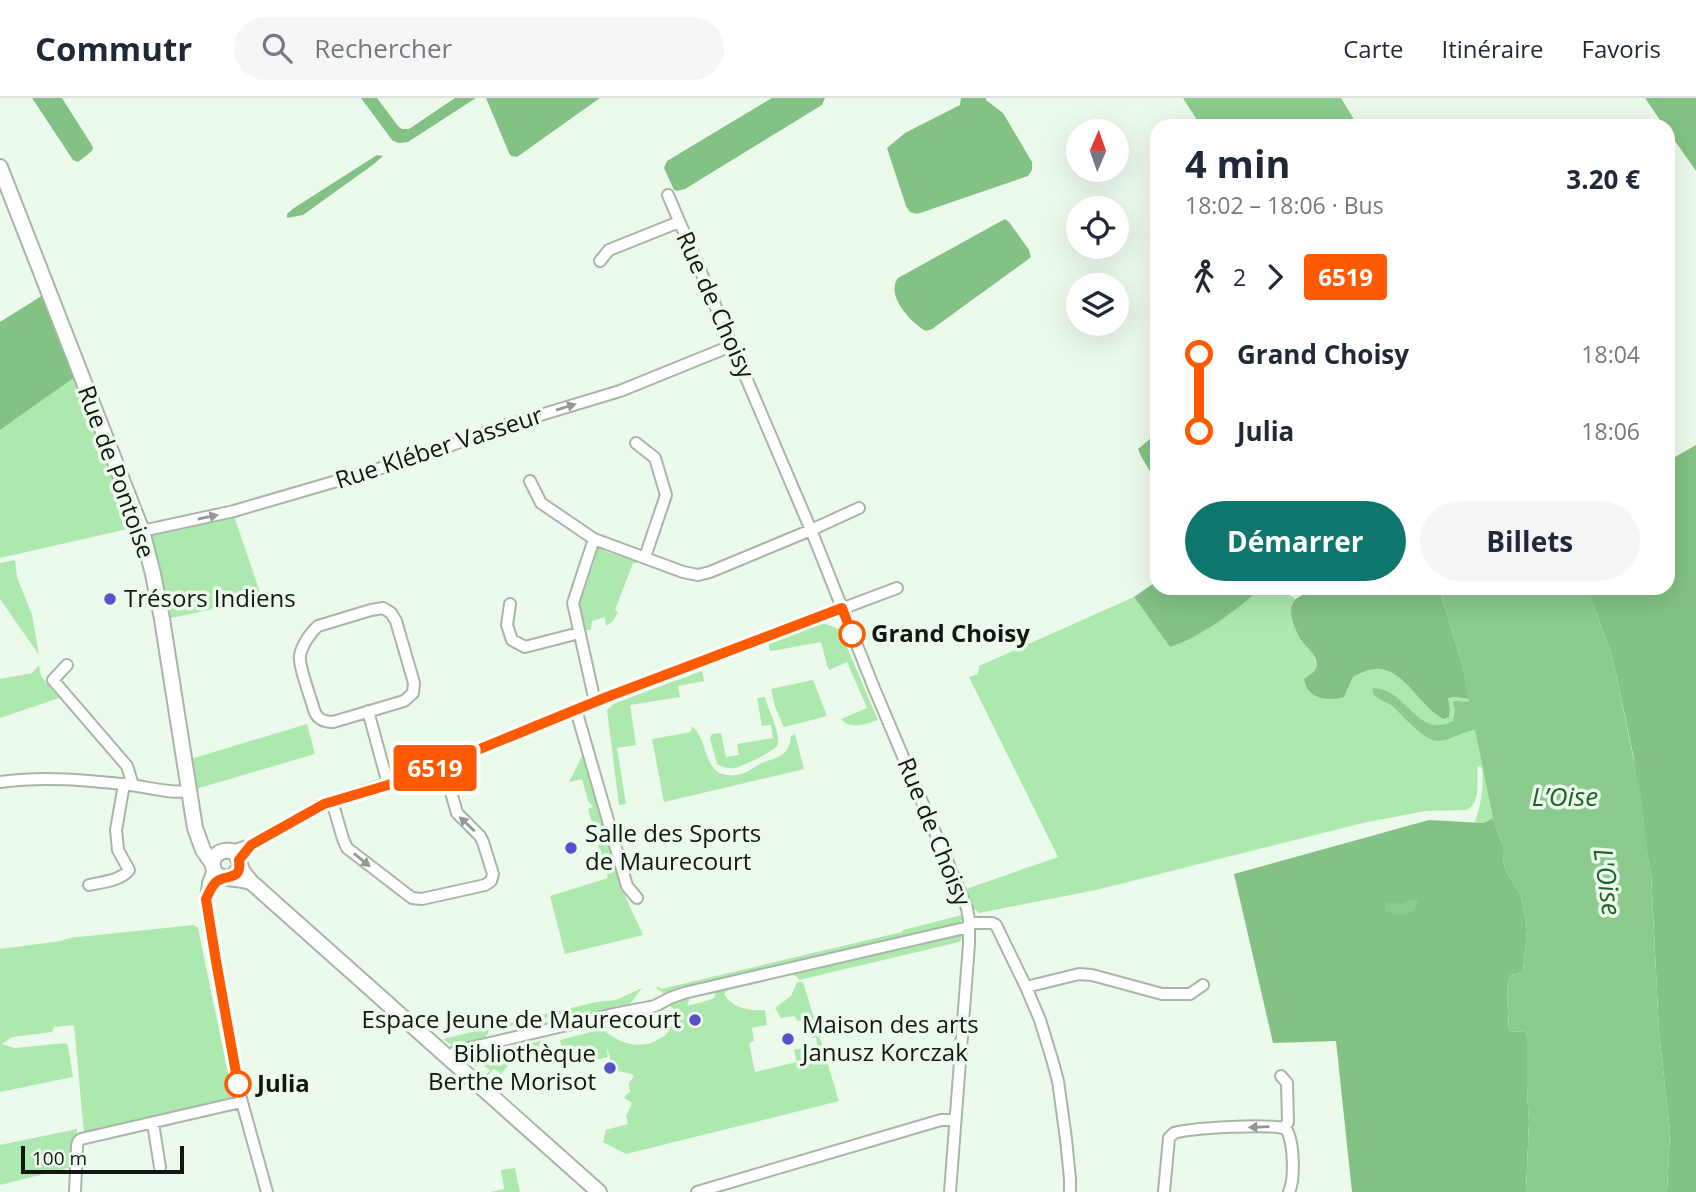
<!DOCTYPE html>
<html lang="fr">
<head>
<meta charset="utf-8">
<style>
	body { margin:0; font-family:"Open Sans",sans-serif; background:#f6f6f7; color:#1f2937; height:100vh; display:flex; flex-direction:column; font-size:26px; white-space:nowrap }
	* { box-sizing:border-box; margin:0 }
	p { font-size:23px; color:#747a83 }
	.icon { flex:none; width:38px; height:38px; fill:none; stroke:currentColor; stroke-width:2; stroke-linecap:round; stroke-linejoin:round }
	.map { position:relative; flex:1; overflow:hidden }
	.details { position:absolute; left:1150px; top:21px; width:525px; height:476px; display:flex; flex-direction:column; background:#fff; border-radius:21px; box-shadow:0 7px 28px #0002 }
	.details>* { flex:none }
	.badge { padding:0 14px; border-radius:5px; font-size:24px; line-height:46px }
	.needle { width:46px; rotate:2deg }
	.buttons { position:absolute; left:1066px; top:21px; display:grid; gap:14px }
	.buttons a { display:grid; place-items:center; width:63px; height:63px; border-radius:50%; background:#fff; box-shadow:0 7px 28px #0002; font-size:35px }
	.scale { position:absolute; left:21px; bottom:18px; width:163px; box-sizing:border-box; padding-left:7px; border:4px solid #121712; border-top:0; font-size:19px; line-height:24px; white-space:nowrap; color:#121712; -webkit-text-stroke:5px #ecfaec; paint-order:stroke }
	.map>.badge { position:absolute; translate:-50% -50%; box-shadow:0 0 0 4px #fff }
	.legs { display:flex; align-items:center; gap:10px; height:77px; padding:0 35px; font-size:23px }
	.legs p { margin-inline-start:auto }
	.summary { display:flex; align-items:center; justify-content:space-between; height:119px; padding:0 35px }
	h1 { font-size:38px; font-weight:700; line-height:52px }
	.button { display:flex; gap:14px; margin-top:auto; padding:14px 35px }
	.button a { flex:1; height:80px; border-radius:42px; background:#0f766e; color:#fff; font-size:28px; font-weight:700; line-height:80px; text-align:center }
	.button a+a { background:#f6f6f7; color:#1f2937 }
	ul { padding:0 35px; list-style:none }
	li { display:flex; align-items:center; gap:24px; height:77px; font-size:26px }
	li i { display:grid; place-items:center; width:10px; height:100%; margin:0 9px; background:currentColor }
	li i::after { content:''; width:18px; height:18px; margin:-9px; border:5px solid; border-radius:50%; background:#fff }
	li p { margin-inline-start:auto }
	li:first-child i { background:linear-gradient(#0000 50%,currentColor 0) }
	li:last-child i { background:linear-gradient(currentColor 50%,#0000 0) }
	header { display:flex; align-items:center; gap:42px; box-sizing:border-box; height:98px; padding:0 35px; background:#fff; border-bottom:2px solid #e0e1e3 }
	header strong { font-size:33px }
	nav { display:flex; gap:38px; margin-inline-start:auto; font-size:24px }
	.search { width:490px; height:63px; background:#f6f6f7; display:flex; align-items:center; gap:18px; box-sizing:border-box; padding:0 24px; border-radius:38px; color:#747a83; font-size:26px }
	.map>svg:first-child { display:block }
	.green { fill:#ade8ae }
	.forest { fill:#83c284 }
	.water { fill:#8bcb8d }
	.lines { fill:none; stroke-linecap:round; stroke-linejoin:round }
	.street-casing { stroke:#a8b6a8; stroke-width:14 }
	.secondary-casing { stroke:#a8b6a8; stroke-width:18 }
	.street { stroke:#fff; stroke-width:10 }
	.secondary { stroke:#fff; stroke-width:14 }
	.oneway { fill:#949794 }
	.line-1-casing { stroke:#fff; stroke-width:16 }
	.line-1 { stroke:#ff5a00; stroke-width:10 }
	.poi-dot { fill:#5750c7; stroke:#ecfaec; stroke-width:2.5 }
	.stop-1-dot { fill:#fff; stroke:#ff5a00; stroke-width:3.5 }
	.labels { text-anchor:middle; stroke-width:7; stroke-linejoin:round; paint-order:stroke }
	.street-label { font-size:24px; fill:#121712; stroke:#ecfaec }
	.poi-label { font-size:24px; fill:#121712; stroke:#ecfaec; text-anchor:start }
	.stop-label { font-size:24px; font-weight:bold; fill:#121712; stroke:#ecfaec; text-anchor:start }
	.water-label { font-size:26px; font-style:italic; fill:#206127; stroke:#ecfaec }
</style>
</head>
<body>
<header>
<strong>Commutr</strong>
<div class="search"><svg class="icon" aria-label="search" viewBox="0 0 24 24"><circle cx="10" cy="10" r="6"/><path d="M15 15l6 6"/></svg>Rechercher</div>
<nav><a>Carte</a><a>Itinéraire</a><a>Favoris</a></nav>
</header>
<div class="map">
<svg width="1696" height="1094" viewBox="0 0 1696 1094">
	<rect width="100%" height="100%" fill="#ecfaec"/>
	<path class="green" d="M75,279L132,430L0,460V332Z
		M234,418L261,497L236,506L167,521L150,437Z
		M592,447H610L604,453L626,460L632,454L637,460L636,466L633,465L615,512L618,514L613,523L606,528L605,519L592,523L591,532H582L576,492L582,499L595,462L590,454Z
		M15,462L17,479L32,517L39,557L0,501V465Z
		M1263,490H1281L1295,501L1291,507C1296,517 1318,563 1316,569C1315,575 1309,578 1304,581L1344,599L1353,579C1361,575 1371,570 1380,571C1401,572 1423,606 1439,619H1449L1450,612L1448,600L1454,599L1469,601L1493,720L1484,725L1475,724C1481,706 1484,689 1482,670L1478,668C1476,683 1482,703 1467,712L1425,713L1363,725L1096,792L979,815L974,810L966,791L1058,759L969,579L978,576L979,568L1134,499L1170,549Z
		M823,525L839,531L878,622C865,626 851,632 841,621L867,610L847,564L829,572L827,567L821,544L772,553L769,552V546Z
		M39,567L41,578L59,600L0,620V581L32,575Z
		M702,573L704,583L678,588L680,599L630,607L636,647L617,650L626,706L619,707L607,612L615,605Z
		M813,582L827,618L785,629L783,628L775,608L771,591Z
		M765,599C769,615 780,632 778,647C772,654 744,668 735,670C728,671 723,669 717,666L710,640L712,636L721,635L726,659L739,657L737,646L773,640L771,627L762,628L757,600Z
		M307,626L315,656L189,693L184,663Z
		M692,628C712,646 700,685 742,676C751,673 757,666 767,663C781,659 790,654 791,638L795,636L804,671L664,704L652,641L691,634Z
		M586,655L626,800L643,837L565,856L550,798L608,780L588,711L593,709L588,703L582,681L569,684L582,658Z
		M962,817V823L952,828L663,895L656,890L658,888L661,891L902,834L903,832Z
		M194,827L198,830L233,999L84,1036L74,927L54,929L52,934L12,939L2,946L15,950L66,945L68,948L73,979L0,994V851L61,843L69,840Z
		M961,836L962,838L961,843L955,845L799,882L796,878L787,876Z
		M797,884H803L839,1003L626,1056L603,1044L606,1032L628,1026L626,1018L632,1005L624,1000L626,997L630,994L629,985L634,978L631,976L618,973L616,966H612L606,947L608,959L566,968L560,942L602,931C618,945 640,953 659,941C663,939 665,938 668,934C671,928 674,920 676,913L666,904L691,896L687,908L713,901L718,890H729L724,896C732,910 749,913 765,912L767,927L752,930L754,943L749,945L755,974L797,964L794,952L817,946L816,939L812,940L810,932L803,933V931L805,930L803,922L798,923L794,918L781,920L775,910L791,898Z
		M642,890L629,907L625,910L594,915L585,920L581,918L553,924L557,917L489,933L485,940L451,947L443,941L596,904L616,902Z
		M544,942L545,944L539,946V950L536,951L538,961L529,965L526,964L521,956L511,964L501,976L494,971L487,978L486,977L490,972L480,965L476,969L467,960Z
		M77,1031L72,1069L0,1087V1047Z
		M515,1070L520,1094H491L504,1091L501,1072Z"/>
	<path class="forest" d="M32,0H62L93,49L92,53L78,64L73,62Z
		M361,0H377L398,28L402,31H409L455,0H476L408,44L398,45L392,42Z
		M486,0H600L517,59L511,58L509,55Z
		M772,0H825L822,7L685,91L677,93L674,92L664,70L667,63Z
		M961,0H986V2L1003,15L1032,64V72L1028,78L917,116L910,114L906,108L887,50L905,35L960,7Z
		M1645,0H1696V73L1668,33V28H1664Z
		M377,57L383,58L374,66L303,117L287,120V116L294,110Z
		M1005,121L1009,124L1029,152L1031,159L1026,163L932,231L926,233C911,225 885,197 898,180Z
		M43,197L75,279L0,332V224Z
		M1157,335V385L1141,358L1138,351Z
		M1696,347V1094H1667L1670,1033L1659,934L1651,773L1649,767L1633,656L1616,576L1610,552L1587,490H1668V363Z
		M1157,483V490H1257L1258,493C1235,513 1199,540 1170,549L1134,499Z
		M1321,490H1439L1462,566L1469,601L1454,599L1448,600L1450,611L1449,619L1444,621C1435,617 1430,611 1423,604C1412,592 1397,572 1380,571C1371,570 1361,575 1353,579L1344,599C1328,604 1307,601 1304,581C1308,578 1314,575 1316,570C1319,558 1307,550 1301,542C1295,532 1285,509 1296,501C1302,496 1314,493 1321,490Z
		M1493,720L1503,748V763L1507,775L1521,797L1527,831L1523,875L1510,877L1507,890L1509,933L1526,934L1527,940V994L1529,1023L1526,1094H1352L1336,943L1273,945L1234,776L1429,722L1484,725Z"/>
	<path class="water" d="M1183,0H1341L1358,28H1201Z
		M1439,490H1587L1610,552L1616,576L1641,697L1649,767L1651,773L1659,934L1670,1033L1667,1094H1526L1529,1023L1527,994V940L1526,934L1509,933L1507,890L1510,877L1523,875L1527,831L1521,797L1507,775L1503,763V748L1493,720L1475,632C1462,633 1449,643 1439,643C1424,644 1402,616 1391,607C1386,604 1375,600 1373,595C1372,593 1373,591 1373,590C1375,590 1382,591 1384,592C1410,601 1421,640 1453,623L1455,613L1453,605L1455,603L1469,604L1462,566Z
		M1412,802H1416L1418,805L1413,814C1403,817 1396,818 1385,813V806L1387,804L1401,806Z"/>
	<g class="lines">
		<g class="street-casing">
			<path id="street" d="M668,97L811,432L874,590L967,810L969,822V846L950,1094
				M600,163L609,152L679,124
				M636,345L655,360L666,397L645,459
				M530,383L541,405L594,441L683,474L698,477L710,474L811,432L859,410
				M142,433L234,413L419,359L504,328L620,293L731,248
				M594,441L573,505L595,604
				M510,506L507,527L512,542L525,549L579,535
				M383,510L391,515L396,523L414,585L413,595L404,603L333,624C323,624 317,621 314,612C311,600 298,567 300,557C302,547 311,534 318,528L371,512Z
				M67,567L53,582L127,668L133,687
				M576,612L627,788L637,800
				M368,613L388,686
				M0,684C43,678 87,682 130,687C149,689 170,696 189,693
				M332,703L343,741L347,750L412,800L422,801L485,787L491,783L493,776L483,744L480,738L457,715L443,667
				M231,753L251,747L324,706L426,673L607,599L897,490
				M213,772L208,785L206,801L216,863L240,997L267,1094
				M89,787C102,784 120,783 129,772L118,752L116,732L124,686
				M969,825H992L996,827L1026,889L1040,922L1052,961L1058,983L1066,1041L1070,1081V1094
				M1026,889L1079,876L1092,877L1162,896H1190L1203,887
				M450,959L456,953L614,916L655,908L670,900L684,895L969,829
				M1281,978L1287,985L1288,1024L1284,1030
				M153,1025L160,1069
				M75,1094L77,1048L78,1044L81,1041L241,1004
				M697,1094L941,1022H955
				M1164,1094L1169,1040L1174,1035C1191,1030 1272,1025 1286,1031C1294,1043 1295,1081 1289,1094"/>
		</g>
		<g class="secondary-casing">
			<path id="secondary" d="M0,69L142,433L153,476L162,521L195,730L203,752L212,765
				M240,767L243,774L251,784L599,1094
				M231,780L239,771C241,763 238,757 231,753C216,751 208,763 216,776C225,782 239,780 251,784"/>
		</g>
		<use href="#street" class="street"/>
		<use href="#secondary" class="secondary"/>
	</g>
	<defs><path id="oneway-solid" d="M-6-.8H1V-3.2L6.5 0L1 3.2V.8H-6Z" transform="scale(1.75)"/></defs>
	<g class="oneway">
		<use href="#oneway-solid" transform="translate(566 309) rotate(-17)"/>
		<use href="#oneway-solid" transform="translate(208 419) rotate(-12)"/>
		<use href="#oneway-solid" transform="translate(467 726) rotate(-137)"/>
		<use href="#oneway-solid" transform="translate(362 762) rotate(39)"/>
		<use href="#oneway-solid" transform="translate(1259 1029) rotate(178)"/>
	</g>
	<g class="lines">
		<g class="line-1-casing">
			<path id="line-1" d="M238,986L216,863L206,801C209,795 211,789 216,784C227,775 242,784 239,762L251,747L324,706L388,687L426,673L607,599L842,510L852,536"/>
		</g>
		<use href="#line-1" class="line-1"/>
	</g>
	<g class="poi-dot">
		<circle cx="110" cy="501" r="7"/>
		<circle cx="571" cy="750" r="7"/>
		<circle cx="695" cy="922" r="7"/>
		<circle cx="788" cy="941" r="7"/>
		<circle cx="610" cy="970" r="7"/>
	</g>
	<g class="stop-1-dot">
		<circle cx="852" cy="536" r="12"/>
		<circle cx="238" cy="986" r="12"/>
	</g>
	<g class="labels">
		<g class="street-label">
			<text transform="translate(715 207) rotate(66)" y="8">Rue de Choisy</text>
			<text transform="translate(439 350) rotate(-18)" y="8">Rue Kléber Vasseur</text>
			<text transform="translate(116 374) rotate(70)" y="8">Rue de Pontoise</text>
			<text transform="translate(934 734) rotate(68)" y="8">Rue de Choisy</text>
		</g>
		<g class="poi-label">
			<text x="124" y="509">Trésors Indiens</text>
			<text x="585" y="744">Salle des Sports<tspan x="585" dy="28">de Maurecourt</tspan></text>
			<text x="681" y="930" text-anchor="end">Espace Jeune de Maurecourt</text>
			<text x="802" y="935">Maison des arts<tspan x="802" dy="28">Janusz Korczak</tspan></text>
			<text x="596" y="964" text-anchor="end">Bibliothèque<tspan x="596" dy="28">Berthe Morisot</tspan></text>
		</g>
		<g class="stop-label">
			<text x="871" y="544">Grand Choisy</text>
			<text x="257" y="994">Julia</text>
		</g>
		<g class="water-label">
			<text x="1565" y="708">L’Oise</text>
			<text transform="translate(1607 784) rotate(82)" y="9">L'Oise</text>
		</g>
	</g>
</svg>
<div class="buttons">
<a><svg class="needle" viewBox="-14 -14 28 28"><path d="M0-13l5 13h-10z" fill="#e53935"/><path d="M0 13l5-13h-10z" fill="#747a83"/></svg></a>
<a><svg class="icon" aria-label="locate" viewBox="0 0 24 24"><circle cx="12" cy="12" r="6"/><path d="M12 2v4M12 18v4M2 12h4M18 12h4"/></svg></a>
<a><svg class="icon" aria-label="layers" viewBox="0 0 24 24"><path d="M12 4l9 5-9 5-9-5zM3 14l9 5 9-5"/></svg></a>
</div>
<div class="scale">100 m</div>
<b class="badge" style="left:435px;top:670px;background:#ff5a00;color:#fff">6519</b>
<section class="details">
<div class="summary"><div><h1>4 min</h1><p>18:02 – 18:06 · Bus</p></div><b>3.20 €</b></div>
<div class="legs"><svg class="icon" aria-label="walk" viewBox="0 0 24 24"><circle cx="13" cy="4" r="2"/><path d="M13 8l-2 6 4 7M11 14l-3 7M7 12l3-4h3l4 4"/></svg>2<svg class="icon" aria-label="forward" viewBox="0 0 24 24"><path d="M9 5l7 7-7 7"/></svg><b class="badge" style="background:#ff5a00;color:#fff">6519</b></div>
<ul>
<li><i style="color:#ff5a00"></i><b>Grand Choisy</b><p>18:04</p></li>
<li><i style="color:#ff5a00"></i><b>Julia</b><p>18:06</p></li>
</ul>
<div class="button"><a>Démarrer</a><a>Billets</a></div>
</section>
</div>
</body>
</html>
